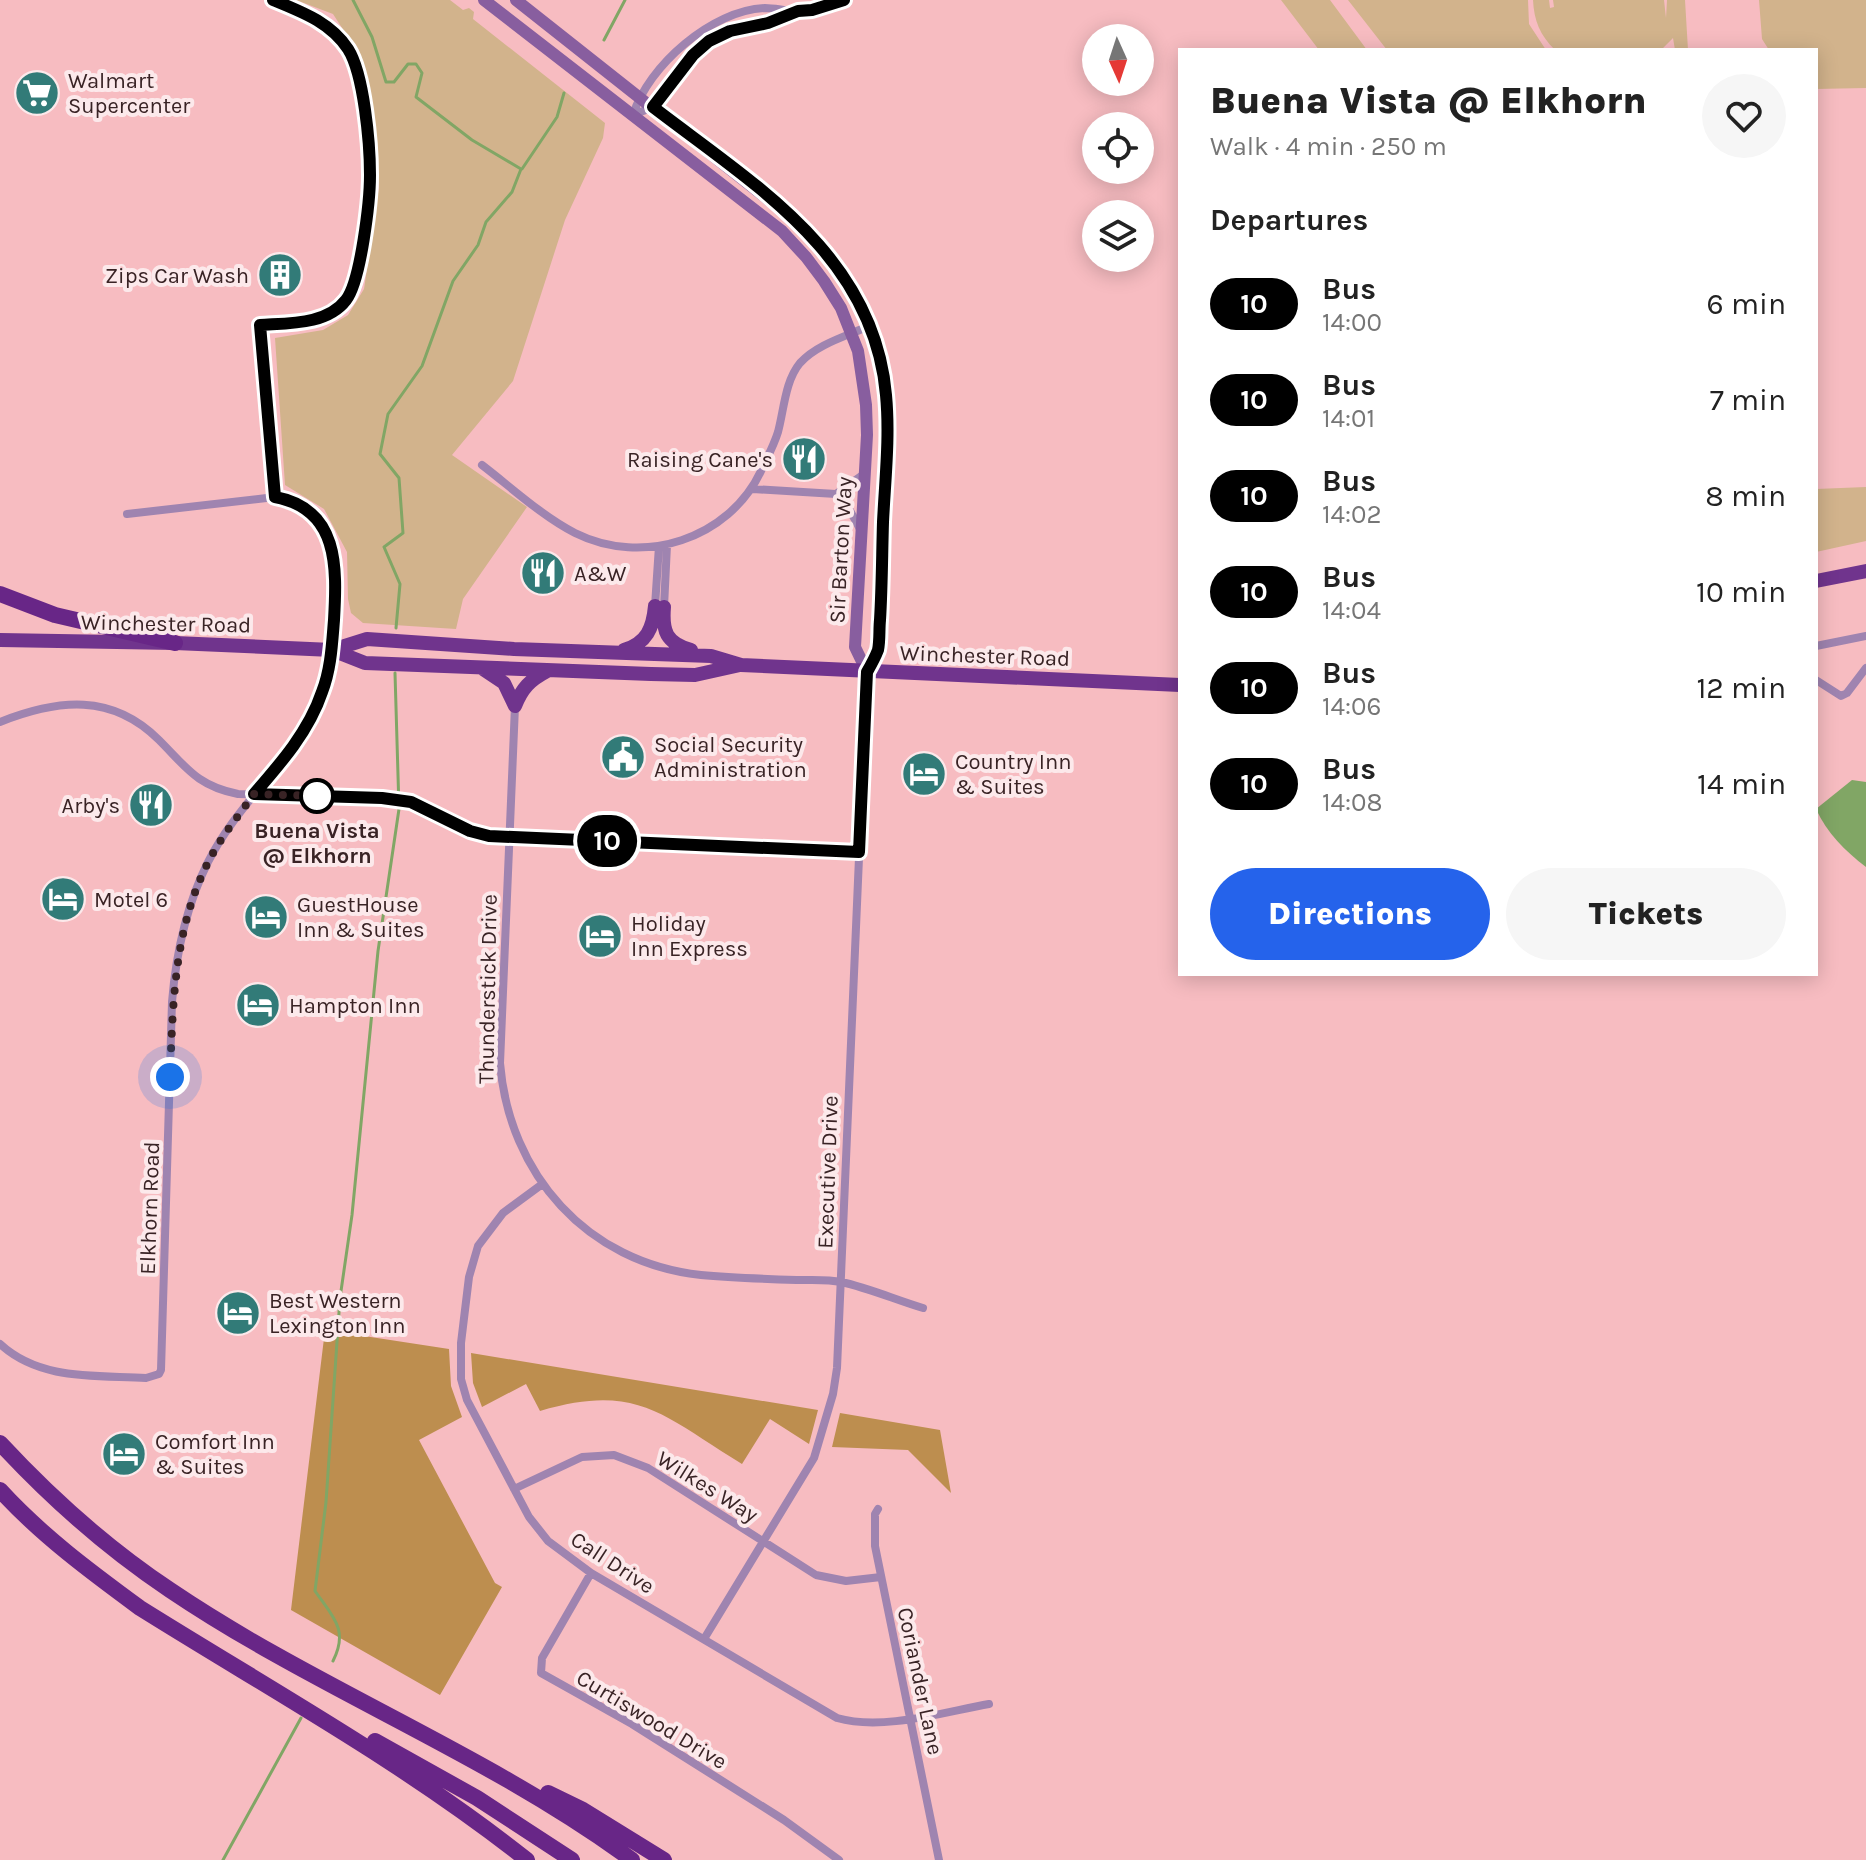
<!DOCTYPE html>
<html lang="en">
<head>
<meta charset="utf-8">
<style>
	body { margin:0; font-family:Karla,sans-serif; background:#f6f6f6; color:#222; height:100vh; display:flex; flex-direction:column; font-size:30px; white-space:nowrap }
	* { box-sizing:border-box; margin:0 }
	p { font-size:26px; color:#767676 }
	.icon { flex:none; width:44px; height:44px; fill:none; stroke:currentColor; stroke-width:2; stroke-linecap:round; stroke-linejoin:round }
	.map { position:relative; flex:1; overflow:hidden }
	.details { position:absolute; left:1178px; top:48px; width:640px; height:928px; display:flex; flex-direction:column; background:#fff; border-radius:0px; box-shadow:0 4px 20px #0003 }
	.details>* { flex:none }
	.badge { padding:0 16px; border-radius:26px; font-size:28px; line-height:52px }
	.needle { width:52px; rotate:177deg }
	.fabs { position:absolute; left:1082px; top:24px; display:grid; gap:16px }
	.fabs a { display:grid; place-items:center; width:72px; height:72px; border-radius:50%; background:#fff; box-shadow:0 4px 20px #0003; font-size:40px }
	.you { position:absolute; width:40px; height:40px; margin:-20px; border:6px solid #fff; border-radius:50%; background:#1a73e8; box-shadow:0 0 0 12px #1a73e833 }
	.map>.badge { position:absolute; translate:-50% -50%; box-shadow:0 0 0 4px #fff }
	h2 { padding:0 32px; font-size:30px; line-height:72px }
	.round { display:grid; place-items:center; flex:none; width:84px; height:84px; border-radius:42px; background:#f6f6f6 }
	.overview { display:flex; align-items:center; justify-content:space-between; height:136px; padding:0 32px }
	h1 { font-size:38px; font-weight:800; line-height:60px }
	.button { display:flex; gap:16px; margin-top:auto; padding:16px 32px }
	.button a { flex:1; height:92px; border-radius:48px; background:#2563eb; color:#fff; font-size:32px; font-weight:800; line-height:92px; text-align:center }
	.button a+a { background:#f6f6f6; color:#222 }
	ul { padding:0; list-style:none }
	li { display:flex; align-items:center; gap:24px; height:96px; padding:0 32px }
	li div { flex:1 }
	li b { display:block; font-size:30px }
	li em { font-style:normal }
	li .badge { min-width:88px; font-weight:700; text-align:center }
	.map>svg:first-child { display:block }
	.green { fill:#d2b38c }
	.forest { fill:#bd8e4f }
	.water { fill:#81a665 }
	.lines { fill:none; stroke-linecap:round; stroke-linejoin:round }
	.stream { stroke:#81a665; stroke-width:3 }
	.minor { stroke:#9f84b0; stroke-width:8 }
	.secondary { stroke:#885e9f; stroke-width:12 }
	.trunk { stroke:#70348d; stroke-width:14 }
	.motorway { stroke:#682687; stroke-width:16 }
	.line-casing { stroke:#fff; stroke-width:18 }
	.line { stroke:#000; stroke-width:12 }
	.walk { stroke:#392325; stroke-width:8; stroke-dasharray:0 14.4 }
	.stop-dot { fill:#fff; stroke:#000; stroke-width:4 }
	.labels { text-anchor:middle; stroke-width:8; stroke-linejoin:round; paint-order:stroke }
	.poi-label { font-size:22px; fill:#392325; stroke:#fce9eb; text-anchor:start }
	.street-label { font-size:22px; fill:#392325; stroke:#fce9eb }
	.stop-label { font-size:22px; font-weight:bold; fill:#392325; stroke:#fce9eb }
</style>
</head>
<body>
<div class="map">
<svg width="1866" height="1860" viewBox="0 0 1866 1860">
	<rect width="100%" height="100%" fill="#f7bcc1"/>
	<path class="green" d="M296,0H450L463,10L469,8L474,12L473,19L605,123L603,138L565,220L513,381L452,455L527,507L463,599L456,629L363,623L351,613L348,599L347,552L324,509L285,485L275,338L323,330L348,315L364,289L379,187L362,59L333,14Z
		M1281,0H1330L1367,50H1319Z
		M1348,0H1528L1529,24L1546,50H1387Z
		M1533,0H1549L1550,8L1554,7L1553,0H1664L1666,18L1667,0H1685L1688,50H1675L1673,38L1661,50H1555C1540,35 1534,21 1533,0Z
		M1759,0H1866V88L1816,89V50H1769L1762,39Z
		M1866,487V541L1816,552V489Z"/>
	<path class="forest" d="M325,1330L449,1349L451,1386L462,1417L419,1440L495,1583L502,1587L440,1695L291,1610Z
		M471,1353L818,1410L809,1444L770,1419L742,1464C663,1416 638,1382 540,1411L526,1384L482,1407L473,1383Z
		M840,1413L940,1430L951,1493L908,1450L832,1447Z"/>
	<path class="water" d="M1852,780L1866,782V867C1845,851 1827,833 1816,809Z"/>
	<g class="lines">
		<path class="stream" d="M353,0L372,37L386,82H394L408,64H416L422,73L416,97L472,140L521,169L512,192L486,222L478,245L453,281L422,366L388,414L380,454L399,478L403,533L384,547L400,584L396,628
			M604,40L625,0
			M522,169L557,117L564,93
			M333,1661C349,1630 333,1617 315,1591L326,1502L340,1298L352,1215L378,951L399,809L395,673
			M223,1860L301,1718"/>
		<path class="minor" d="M273,0C302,12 331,22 348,49C364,74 370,144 370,175C370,200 361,281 346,300C327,325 288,323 260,325L275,497
			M633,115C648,66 712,10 765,8C775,8 786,11 796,11C812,12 829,6 844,0
			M633,115L653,107L693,55L709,41L730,31L768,23L793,13
			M482,465C512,488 542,516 575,533C643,567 729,539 761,471C767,458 774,445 778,432C784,410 785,381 800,363C817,344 847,336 869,326
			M753,489L836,494L864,474
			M836,494L847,505L860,529
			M655,606L659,546
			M664,607L667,545
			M1816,646L1866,636
			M1816,680L1841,696L1847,693L1866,668
			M515,706L500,1063C509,1174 587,1263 701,1275C733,1278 766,1279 798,1280C812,1280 828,1279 841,1282C869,1288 896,1300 923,1308
			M0,722C58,699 112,693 159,740C186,767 197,786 238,794L391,798L419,804L460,827L489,836L859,852
			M541,1185L503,1213L478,1246L469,1277L461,1343V1379L467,1400L529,1517L548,1541L591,1573L837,1718C883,1731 943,1712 989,1704
			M0,1344C40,1381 96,1375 146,1378L159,1374L161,1370L172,1002C176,953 186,906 208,862C234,810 279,772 308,723C332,681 348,572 324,528C314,509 296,501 275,497L127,514
			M514,1489L582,1457L614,1455L648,1468L816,1575L846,1581L881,1577
			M878,1509L875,1514V1546L939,1860
			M591,1573L542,1658L541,1673L632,1724L784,1820L839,1860
			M704,1639L814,1458L833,1394L837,1368L867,672"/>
		<path class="secondary" d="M484,0L782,231L806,257L824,281L841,308L858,351L866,405L867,435L855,647L867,672
			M516,0L798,223C895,313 889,400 883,521C882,564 881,606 878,649L867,672"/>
		<path class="trunk" d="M1816,581L1866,571
			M664,607C662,631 666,643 691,650
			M0,640L175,643L332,650L365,663L651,674L695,675L740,665
			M332,650L367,639L514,649L711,656L741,665L1180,685
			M624,650C647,643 653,628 655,606
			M483,669L504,683L515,706
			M515,706C522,688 530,680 547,671"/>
		<path class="motorway" d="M0,594L55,615L175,643
			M0,1443C51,1498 107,1548 170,1590C318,1690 488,1754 632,1860
			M0,1490C41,1535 91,1572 140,1608C271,1690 406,1764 527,1860
			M375,1741L477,1798L572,1860
			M548,1793L583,1810L664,1860"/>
	</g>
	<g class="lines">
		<g class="line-casing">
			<path id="line" d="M273,0C302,12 330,22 348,49C364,74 370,144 370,175C370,200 361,281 346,300C327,325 288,323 260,325L275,497C339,509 337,567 334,620C332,644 331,669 322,692C309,731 281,763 254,794L382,798L411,802L470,831L489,836L859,852L867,672C871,665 875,658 878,650C880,641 879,629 880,620C882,587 882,555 883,522C885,480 890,437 886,395C874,255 753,184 653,107L693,55L709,41L730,31L768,23L798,11L812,10L844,0"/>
		</g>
		<use href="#line" class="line"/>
		<path class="walk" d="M170,1077C173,1000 174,924 212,855C224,833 240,814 254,794L317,796"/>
	</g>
	<defs>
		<g id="supermarket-disc" transform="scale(2.3)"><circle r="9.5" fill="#327b78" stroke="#fce9eb"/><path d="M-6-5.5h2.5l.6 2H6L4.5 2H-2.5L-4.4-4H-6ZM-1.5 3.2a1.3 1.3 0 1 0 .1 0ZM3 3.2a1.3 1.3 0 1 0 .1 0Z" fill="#fff"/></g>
		<g id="building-disc" transform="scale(2.3)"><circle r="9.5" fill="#327b78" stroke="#fce9eb"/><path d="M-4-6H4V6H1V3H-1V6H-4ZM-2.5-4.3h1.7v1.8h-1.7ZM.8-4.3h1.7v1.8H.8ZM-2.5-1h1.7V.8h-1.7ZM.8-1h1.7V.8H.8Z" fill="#fff"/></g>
		<g id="restaurant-disc" transform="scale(2.3)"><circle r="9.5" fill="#327b78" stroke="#fce9eb"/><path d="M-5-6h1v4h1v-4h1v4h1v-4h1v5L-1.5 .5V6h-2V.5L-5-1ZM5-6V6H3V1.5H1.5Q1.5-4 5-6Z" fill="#fff"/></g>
		<g id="civic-disc" transform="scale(2.3)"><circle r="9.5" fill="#327b78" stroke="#fce9eb"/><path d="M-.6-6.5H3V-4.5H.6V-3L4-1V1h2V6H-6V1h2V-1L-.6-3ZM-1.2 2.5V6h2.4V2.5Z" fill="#fff"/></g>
		<g id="hotel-disc" transform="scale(2.3)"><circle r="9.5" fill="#327b78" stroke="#fce9eb"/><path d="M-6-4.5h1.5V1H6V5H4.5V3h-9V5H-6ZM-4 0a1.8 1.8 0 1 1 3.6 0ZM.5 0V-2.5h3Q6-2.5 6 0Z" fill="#fff"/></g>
	</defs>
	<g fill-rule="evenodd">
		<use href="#supermarket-disc" x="37" y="93"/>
		<use href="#building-disc" x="280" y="275"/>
		<use href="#restaurant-disc" x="804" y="459"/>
		<use href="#restaurant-disc" x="543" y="573"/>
		<use href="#civic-disc" x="623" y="757"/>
		<use href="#hotel-disc" x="924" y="774"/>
		<use href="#restaurant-disc" x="151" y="805"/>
		<use href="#hotel-disc" x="63" y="899"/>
		<use href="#hotel-disc" x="266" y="917"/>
		<use href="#hotel-disc" x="600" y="936"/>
		<use href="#hotel-disc" x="258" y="1005"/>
		<use href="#hotel-disc" x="238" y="1313"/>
		<use href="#hotel-disc" x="124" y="1454"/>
	</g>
	<circle class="stop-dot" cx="317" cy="796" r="16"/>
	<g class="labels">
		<g class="poi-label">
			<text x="68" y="88">Walmart<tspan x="68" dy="25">Supercenter</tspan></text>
			<text x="249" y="283" text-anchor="end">Zips Car Wash</text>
			<text x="773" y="467" text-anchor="end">Raising Cane's</text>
			<text x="574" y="581">A&amp;W</text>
			<text x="654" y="752">Social Security<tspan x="654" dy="25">Administration</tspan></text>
			<text x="955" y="769">Country Inn<tspan x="955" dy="25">&amp; Suites</tspan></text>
			<text x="120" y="813" text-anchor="end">Arby's</text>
			<text x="94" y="907">Motel 6</text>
			<text x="297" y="912">GuestHouse<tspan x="297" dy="25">Inn &amp; Suites</tspan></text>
			<text x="631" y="931">Holiday<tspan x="631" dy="25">Inn Express</tspan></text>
			<text x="289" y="1013">Hampton Inn</text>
			<text x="269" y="1308">Best Western<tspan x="269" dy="25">Lexington Inn</tspan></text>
			<text x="155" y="1449">Comfort Inn<tspan x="155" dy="25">&amp; Suites</tspan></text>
		</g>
		<g class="street-label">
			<text transform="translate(840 550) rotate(-87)" y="8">Sir Barton Way</text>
			<text transform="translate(166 623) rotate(1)" y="8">Winchester Road</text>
			<text transform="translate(985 655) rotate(2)" y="8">Winchester Road</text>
			<text transform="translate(487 989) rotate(-89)" y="8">Thunderstick Drive</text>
			<text transform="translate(827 1172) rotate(-88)" y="8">Executive Drive</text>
			<text transform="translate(149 1208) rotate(-88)" y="8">Elkhorn Road</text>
			<text transform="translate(708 1486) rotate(32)" y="8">Wilkes Way</text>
			<text transform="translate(613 1562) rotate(33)" y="8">Call Drive</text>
			<text transform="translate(921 1681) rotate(78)" y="8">Coriander Lane</text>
			<text transform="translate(652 1719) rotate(31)" y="8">Curtiswood Drive</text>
		</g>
		<g class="stop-label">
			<text x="317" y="838">Buena Vista<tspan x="317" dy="25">@ Elkhorn</tspan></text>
		</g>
	</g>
</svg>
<div class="fabs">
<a><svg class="needle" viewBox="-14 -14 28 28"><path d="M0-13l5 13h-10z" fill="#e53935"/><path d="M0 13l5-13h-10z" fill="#767676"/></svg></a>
<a><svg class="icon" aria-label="locate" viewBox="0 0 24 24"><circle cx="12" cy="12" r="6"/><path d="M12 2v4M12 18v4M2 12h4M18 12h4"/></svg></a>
<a><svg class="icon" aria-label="layers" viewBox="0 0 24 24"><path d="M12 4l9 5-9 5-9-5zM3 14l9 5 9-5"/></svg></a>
</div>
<div class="you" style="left:170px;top:1077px"></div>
<b class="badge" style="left:607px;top:841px;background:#000;color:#fff">10</b>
<section class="details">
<div class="overview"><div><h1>Buena Vista @ Elkhorn</h1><p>Walk · 4 min · 250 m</p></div><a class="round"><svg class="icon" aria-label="heart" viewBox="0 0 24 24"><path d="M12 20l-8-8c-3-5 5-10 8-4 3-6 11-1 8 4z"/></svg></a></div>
<h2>Departures</h2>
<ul>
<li><span class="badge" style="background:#000;color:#fff">10</span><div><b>Bus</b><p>14:00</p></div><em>6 min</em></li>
<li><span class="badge" style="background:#000;color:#fff">10</span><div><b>Bus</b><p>14:01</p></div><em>7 min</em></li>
<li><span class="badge" style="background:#000;color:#fff">10</span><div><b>Bus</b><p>14:02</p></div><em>8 min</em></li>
<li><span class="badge" style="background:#000;color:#fff">10</span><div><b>Bus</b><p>14:04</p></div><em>10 min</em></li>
<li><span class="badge" style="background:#000;color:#fff">10</span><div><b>Bus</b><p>14:06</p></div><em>12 min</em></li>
<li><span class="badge" style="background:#000;color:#fff">10</span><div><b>Bus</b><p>14:08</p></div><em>14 min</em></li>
</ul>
<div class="button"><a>Directions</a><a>Tickets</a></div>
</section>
</div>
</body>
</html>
